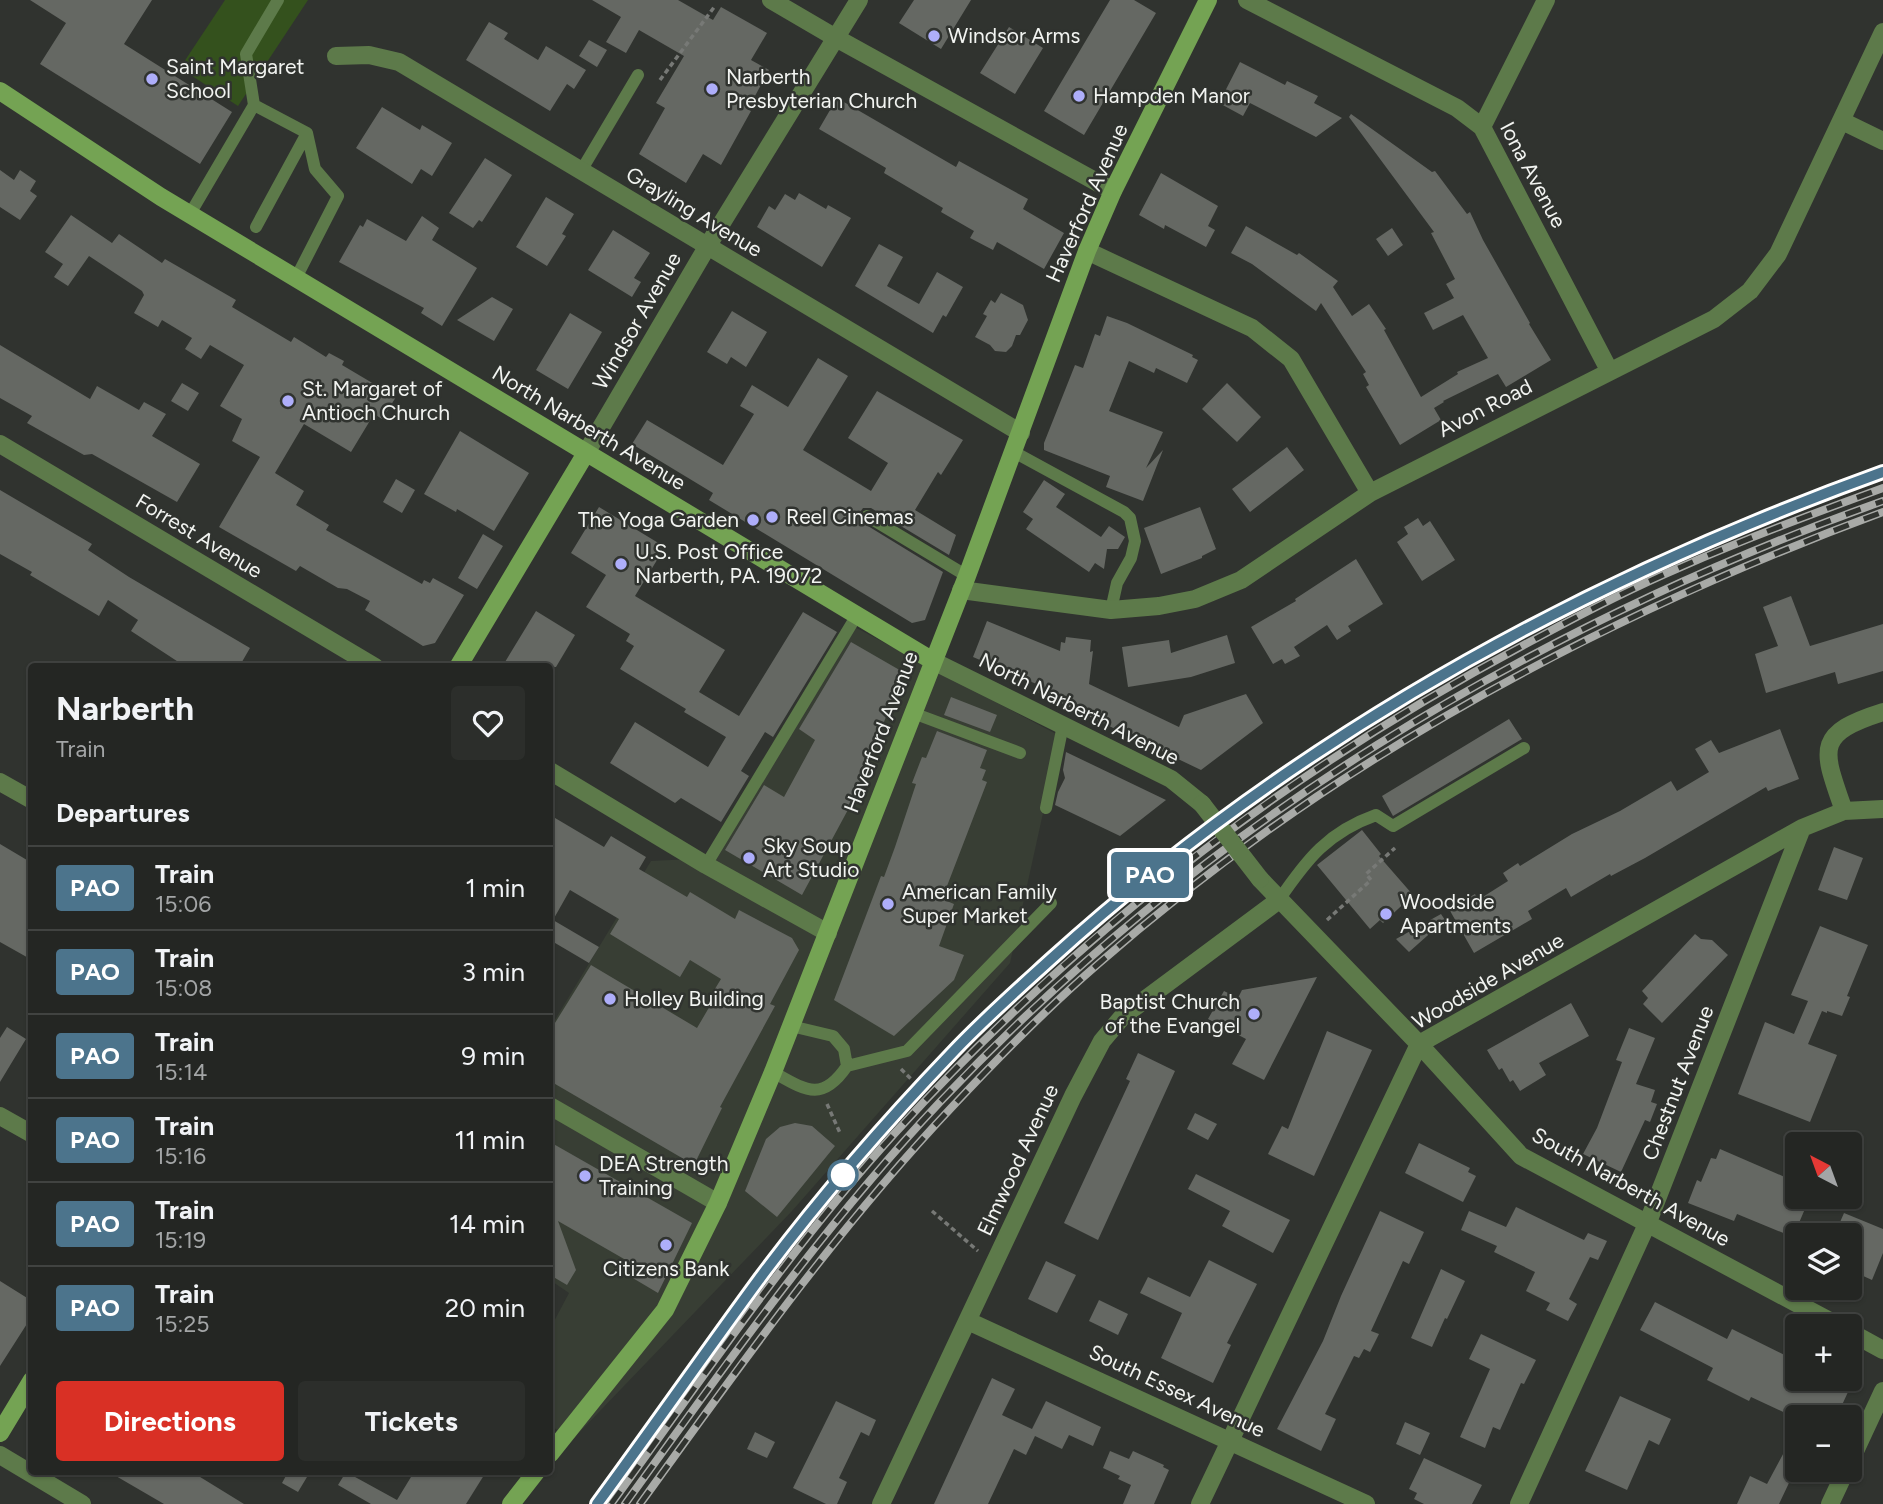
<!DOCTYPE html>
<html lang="en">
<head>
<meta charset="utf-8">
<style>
	body { margin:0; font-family:Figtree,sans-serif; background:#2c2e2b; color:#f1f3f6; height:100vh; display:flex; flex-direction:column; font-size:26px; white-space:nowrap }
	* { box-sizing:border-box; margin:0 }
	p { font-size:23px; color:#a3a5a6 }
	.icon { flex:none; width:38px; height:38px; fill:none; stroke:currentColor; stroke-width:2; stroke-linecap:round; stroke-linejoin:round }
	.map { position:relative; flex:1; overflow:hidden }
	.sheet { position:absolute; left:28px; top:663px; width:525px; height:812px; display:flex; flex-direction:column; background:#242623; border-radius:7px; box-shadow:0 2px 5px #0004,0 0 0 2px #414341 }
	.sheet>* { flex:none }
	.badge { padding:0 14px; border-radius:5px; font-size:24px; line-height:46px }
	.needle { width:46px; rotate:319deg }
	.tools { position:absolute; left:1785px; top:1132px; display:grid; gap:14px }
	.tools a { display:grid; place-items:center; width:77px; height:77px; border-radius:7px; background:#242623; box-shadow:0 2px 5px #0004,0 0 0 2px #414341; font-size:35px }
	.map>.badge { position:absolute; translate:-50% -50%; box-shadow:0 0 0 4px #fff }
	h2 { padding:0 28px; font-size:26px; line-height:63px }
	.round { display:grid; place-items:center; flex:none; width:74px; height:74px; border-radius:7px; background:#2c2e2b }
	.head { display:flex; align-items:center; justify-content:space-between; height:119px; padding:0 28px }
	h1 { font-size:33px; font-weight:700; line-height:52px }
	.primary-button { display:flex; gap:14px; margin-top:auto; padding:14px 28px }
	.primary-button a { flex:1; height:80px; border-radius:7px; background:#d93025; color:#fff; font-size:28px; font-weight:700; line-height:80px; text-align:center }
	.primary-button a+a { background:#2c2e2b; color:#f1f3f6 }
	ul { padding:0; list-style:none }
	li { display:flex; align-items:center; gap:21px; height:84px; padding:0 28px; border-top:2px solid #414341 }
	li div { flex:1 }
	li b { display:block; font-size:26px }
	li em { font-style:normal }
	li .badge { min-width:77px; font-weight:700; text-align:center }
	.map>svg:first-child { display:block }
	.built { fill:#383e34 }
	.green { fill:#34511d }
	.building { fill:#656863 }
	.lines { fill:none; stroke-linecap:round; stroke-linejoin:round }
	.path { stroke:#777976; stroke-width:3.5; stroke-dasharray:5 3.5; stroke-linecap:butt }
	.lane { stroke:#5d7a4a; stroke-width:12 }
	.street { stroke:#5d7a4a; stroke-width:18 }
	.secondary { stroke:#74a353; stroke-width:18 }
	.rail-casing { stroke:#a8aaa7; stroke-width:8 }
	.rail { stroke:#30332f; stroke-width:5; stroke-dasharray:16; stroke-linecap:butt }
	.street-bridge { stroke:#5d7a4a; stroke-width:18 }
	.line-casing { stroke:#fff; stroke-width:16 }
	.line { stroke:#4c748c; stroke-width:10 }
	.poi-dot { fill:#aeaefa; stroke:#30332f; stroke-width:2.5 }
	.stop-dot { fill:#fff; stroke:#4c748c; stroke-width:3.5 }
	.labels { text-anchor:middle; stroke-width:5; stroke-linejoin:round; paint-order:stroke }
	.poi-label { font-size:21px; fill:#f2f4f1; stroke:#30332f; text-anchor:start }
	.street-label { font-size:21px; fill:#f2f4f1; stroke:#30332f }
</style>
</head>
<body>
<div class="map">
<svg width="1883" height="1504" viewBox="0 0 1883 1504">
	<rect width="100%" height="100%" fill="#30332f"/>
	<path class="built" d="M851,625L1060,736L1010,963L792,1211L574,1438L550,1426V1329L569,1293L550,1280V1028L651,861L712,858Z"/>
	<path class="green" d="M225,0H308L238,106L180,68Z"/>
	<path class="building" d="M30,0H152L124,44L232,112L200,164L40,64L66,23Z
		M592,0H678L713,20L721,7L767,33L751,60L769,70L748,109L751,111L721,165L703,154L686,183L639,154L665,108L656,103L684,56L639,30L626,53L606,42L621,17Z
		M914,0H971L941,49L899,23Z
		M1110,0H1134L1156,13L1084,135L1044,111Z
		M489,22L508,33L504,39L538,60L546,46L586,70L574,89L567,84L550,111L466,60Z
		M1009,27L1043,48L1015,94L980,73Z
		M589,40L607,50L597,67L579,56Z
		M1240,62L1285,85L1287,81L1318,96L1314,103L1342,118L1316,137L1250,103L1243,116L1219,103Z
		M837,98L956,167L959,161L1028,199L1023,209L1064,233L1044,269L997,242L993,250L970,238L974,231L941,212L943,208L884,173L886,168L819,129Z
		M382,107L420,130L422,125L452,143L432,176L421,169L412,184L356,148Z
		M1351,114L1432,172L1435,171L1467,214L1470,212L1483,240L1530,323L1529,324L1551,360L1506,387L1498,374L1443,401L1444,402L1434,408L1441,420L1400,445L1366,387L1369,385L1363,374L1366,372L1321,303L1316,311L1252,264L1231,253L1246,226L1297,255L1299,253L1338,281L1333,287L1352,316L1369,304L1386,329L1384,330L1421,397L1458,374L1457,372L1488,358L1463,315L1433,330L1424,313L1454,298L1446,284L1455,279L1431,233L1434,232L1349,117Z
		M485,158L512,175L482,222L479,220L473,228L449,213Z
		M0,170L14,180L20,170L36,181L30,191L37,196L20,220L0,207Z
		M1161,173L1218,206L1208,226L1215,230L1206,247L1165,225L1164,229L1139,215Z
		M799,193L826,209L828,205L851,218L822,267L757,227L769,206L775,210L785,194L795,200Z
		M546,197L574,214L562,234L566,236L547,266L516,247Z
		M71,215L112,243L119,234L162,263L165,259L236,300L232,307L291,342L294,337L326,357L329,353L344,361L342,365L396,397L382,419L374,414L351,452L304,424L275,473L304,491L296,505L329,525L326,530L422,584L424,580L430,583L433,578L464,595L435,643L423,646L365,610L370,601L347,589L338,588L300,566L296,571L219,527L260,457L232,441L242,419L220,406L244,365L210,345L201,359L185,349L192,338L162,320L158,327L134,313L144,295L142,291L89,256L68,286L54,277L63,264L45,252Z
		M422,216L439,228L432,240L477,268L442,326L421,313L424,308L339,262L360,225L363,227L367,219L406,241Z
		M1392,228L1403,245L1388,256L1376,239Z
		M613,230L650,253L634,278L641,282L632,297L588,270Z
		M879,244L903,257L887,286L919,304L937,272L963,287L946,317L943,315L933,333L855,286Z
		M1001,293L1023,305L1028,320L1020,335H1016L1012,346L1006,352L995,351L990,345L975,337L987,316L983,314L991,300L995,303Z
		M492,297L513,309L494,341L457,320Z
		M732,311L767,332L746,367L731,357L727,364L707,352Z
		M570,313L602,332L568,389L536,370Z
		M1107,316L1127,323L1193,355L1192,357L1198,360L1187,383L1156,368L1154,373L1129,361L1109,411L1163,432L1146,468L1163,450L1143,501L1106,487L1110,476L1044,450V443L1075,365L1083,368L1095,334L1100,336Z
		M0,345L90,399L97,386L139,410L144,402L166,414L152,436L200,464L177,502L92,454L84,455L27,423L32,416L0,398Z
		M818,358L848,376L803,450L871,491L888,463L848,438L877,391L963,440L941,475L938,472L915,510L956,535L949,555L871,508H863L858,515L863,523L943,572L925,620L912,623L709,500L713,493L632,444L647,420L723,465L754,414L740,406L752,385L788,407Z
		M182,383L199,393L188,411L171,401Z
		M1227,383L1261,417L1237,442L1202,409Z
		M460,431L529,473L494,531L457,509L456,512L424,494Z
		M1287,447L1304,470L1250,512L1232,489Z
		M396,479L415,490L402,513L383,502Z
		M1044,480L1065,494L1056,507L1101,537L1109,526L1125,537L1118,549H1107L1104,569L1095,563L1089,572L1026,529L1033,519L1023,512Z
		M0,490L92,544L88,550L129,577L250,648L239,667H186L131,631L138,620L108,600L99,616L30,575L32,572L0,554Z
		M599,507L665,547L635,596L725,650L699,692L739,716L803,612L837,632L773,737L765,732L741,771L749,776L721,822L681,798L675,803L610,763L635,722L708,767L726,737L684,712L686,709L620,669L634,646L626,641L630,634L586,607L606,575L571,553Z
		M1200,507L1216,549L1202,556V558L1161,574L1144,528Z
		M1418,518L1423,526L1430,521L1455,560L1422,581L1397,542L1408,534L1404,527Z
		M483,534L503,546L477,589L458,578Z
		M1356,559L1383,604L1348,626L1351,631L1337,640L1327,625L1294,647L1300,656L1285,664L1282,659L1273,664L1251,627L1296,601L1295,599Z
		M1791,596L1810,646L1883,624V671L1838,684L1835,672L1766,693L1755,654L1778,646L1763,607Z
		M536,611L575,635L556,667H502Z
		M987,621L1060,651L1061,642L1065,643L1066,637L1091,640L1090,652L1093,651L1089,684L1179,727L1184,715L1246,694L1263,723L1201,770L1038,692L1041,686L973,657Z
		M1227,635L1235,663L1191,677L1128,687L1122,647L1169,640L1171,653Z
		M851,642L903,672L857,793L802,895L725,850L764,785L784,797L815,740L799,729Z
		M951,697L997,715L990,732L944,715Z
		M1509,719L1522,739L1393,816L1382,796Z
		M1780,729L1799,779L1768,791L1766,787L1645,858L1611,876L1610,874L1571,897L1566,888L1528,911L1532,919L1474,953L1449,909L1475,894L1478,900L1508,881L1503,873L1518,863L1520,866L1572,834L1620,811L1671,781L1677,791L1709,772L1695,749L1711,740L1719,753Z
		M937,731L987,750L980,768L986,770L982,780L987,782L942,899L954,904L939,946L964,955L954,980L894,1036L834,1000L881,876L884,877L895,847L916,784L912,783L922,757L926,758Z
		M1066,752L1166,800L1120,836L1055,805L1058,792L1065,778L1063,770Z
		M550,815L604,847L611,836L646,857L639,869L687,897L690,892L735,919L739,910L792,938L799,950L770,1004L775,1006L720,1107L722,1108L694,1165L550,1081V1031L591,965L697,1028L714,999L710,997L721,979L690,960L680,977L610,934L619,919L570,890L553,920L599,947L589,963L550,940Z
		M1362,830L1381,854L1379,856L1413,895L1383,923L1380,920L1370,929L1317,865Z
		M0,844L32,863V960L0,942Z
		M1834,847L1863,858L1847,900L1818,890Z
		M1441,914L1445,920L1409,952L1396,939Z
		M1820,926L1868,945L1847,996L1850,997L1842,1016L1827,1011V1013L1822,1011L1808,1044L1837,1055L1810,1122L1738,1094L1765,1022L1794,1034L1808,1001L1791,995Z
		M1695,934L1701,939L1712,940L1728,955L1662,1023L1643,1004L1648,998L1642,991Z
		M1317,977L1264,1080L1232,1064L1246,1039L1208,1019L1224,991L1238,998L1242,990Z
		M1571,1003L1589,1036L1539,1063L1546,1075L1520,1091L1513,1080L1510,1082L1502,1068L1499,1070L1487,1050Z
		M7,1027L26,1039L0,1082V1038Z
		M1629,1028L1655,1038L1636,1084L1655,1090L1651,1102L1657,1104L1650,1122L1645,1120L1621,1172L1583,1154L1597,1128L1622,1062L1616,1060Z
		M1327,1031L1372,1050L1314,1176L1268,1154L1282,1126L1288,1129Z
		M1138,1053L1175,1071L1098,1240L1064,1223L1130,1081L1126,1079Z
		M1195,1113L1217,1124L1208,1140L1187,1129Z
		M795,1123L812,1126L835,1146L777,1217L745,1191L766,1139L780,1127Z
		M550,1142L692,1223L658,1293L631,1277L638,1267L558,1221L576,1270L567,1285L550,1275Z
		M1419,1143L1470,1168L1468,1172L1476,1176L1463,1202L1405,1173Z
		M1720,1149L1787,1178L1785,1185L1797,1190V1197H1810L1793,1237L1737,1214L1734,1221L1688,1203L1697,1180L1701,1182L1711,1158L1716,1159Z
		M1196,1174L1290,1220L1273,1253L1222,1226L1230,1211L1188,1189Z
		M1516,1207L1584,1240L1588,1233L1607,1241L1598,1260L1590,1257L1569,1299L1577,1304L1568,1321L1546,1310L1550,1303L1526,1291L1535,1272L1494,1252L1497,1246L1461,1230L1469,1211L1506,1227Z
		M1380,1211L1424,1232L1409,1264L1403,1261L1371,1331L1379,1334L1370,1352L1364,1349L1359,1358L1354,1356L1325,1414L1336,1419L1321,1451L1277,1429L1323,1341L1341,1296Z
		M1844,1213L1883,1229V1253L1872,1280L1850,1270V1236H1834Z
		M1209,1260L1257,1284L1227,1343L1231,1345L1213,1383L1161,1358L1182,1313L1140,1293L1148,1277L1190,1297Z
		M1046,1261L1076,1275L1057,1313L1028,1299Z
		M1441,1269L1465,1281L1447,1319L1445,1318L1432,1347L1411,1338Z
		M0,1281L32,1301V1316L0,1366Z
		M1099,1300L1128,1314L1118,1335L1089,1321Z
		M1655,1302L1727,1339L1732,1329L1797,1361V1379H1834L1846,1384L1843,1390L1848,1392L1836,1418H1796L1751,1397L1749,1401L1707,1380L1713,1368L1640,1330Z
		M1481,1334L1536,1360L1524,1384L1521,1383L1500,1430L1493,1427L1485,1448L1460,1437L1490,1369L1469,1359Z
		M992,1378L1015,1389L1002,1415L1032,1429L1046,1401L1101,1427L1093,1446L1069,1435L1062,1449L1035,1436L1026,1455L1014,1449L988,1504H934Z
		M1620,1396L1671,1419L1659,1445L1649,1440L1627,1490L1585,1471Z
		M836,1401L876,1420L869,1436L861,1432L839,1478L847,1482L837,1504H826L793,1488Z
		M1405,1422L1430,1433L1420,1455L1396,1444Z
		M1797,1428V1466L1779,1504H1737L1750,1476L1767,1484Z
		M755,1432L775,1442L767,1458L747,1449Z
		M1110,1451L1129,1459L1133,1451L1164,1465L1163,1467L1169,1470L1154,1504H1123L1131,1485L1118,1479L1120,1476L1103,1468Z
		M1424,1458L1482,1485L1472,1504H1424L1414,1499L1417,1493L1409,1489Z
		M109,1472H192L244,1504H164Z
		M288,1472H310L298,1492L282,1483Z
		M346,1472L397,1500L414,1472H486L466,1504H371L338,1485Z"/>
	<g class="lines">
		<path class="path" d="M660,80L715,6
			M1327,920L1371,880L1366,874L1395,848
			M901,1069L912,1080
			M827,1104L840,1133
			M932,1211L978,1251"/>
		<path class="lane" d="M254,105L246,54L278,0
			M581,171L638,75
			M190,214L254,105L307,133L315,169L338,196L296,278
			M256,227L307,133
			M1014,452L1124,512L1130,518L1135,541L1131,558L1117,583L1111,610
			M867,516L967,576
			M913,713L1020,753
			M1046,808L1063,725
			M706,865L857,615
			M1279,900C1307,859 1328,832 1376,815L1393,826L1524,748
			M847,1066L907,1051L1051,903
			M773,1072C805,1090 822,1103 847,1066L844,1049L833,1036L791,1026"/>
		<path class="street" d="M771,0L836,38L1113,191
			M1247,0L1457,108L1482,127L1609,370
			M336,56L369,55L399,62L1021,433
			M1842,121L1883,141
			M1482,127L1546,0
			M1087,251L1252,328L1291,359L1370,493
			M0,444L375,667
			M586,453L707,247L859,0
			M961,590L1111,610L1159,606L1195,599L1241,580L1370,493L1714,319L1750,291L1778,254L1883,32
			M933,661L1171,779L1202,804
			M550,771L706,865L828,933
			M0,782L32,800
			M1844,811C1823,750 1813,734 1883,712
			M1260,879L1419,1044L1521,1156L1839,1326
			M550,1106L718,1203
			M0,1116L32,1134
			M968,1321L1366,1504
			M1850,1332L1883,1350
			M0,1455L82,1504
			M1850,1462L1883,1391
			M881,1504L1073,1096L1102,1041L1123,1016L1279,900
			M1200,1504L1419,1044L1802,828L1844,811L1883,809
			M1519,1504L1648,1222L1802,828
			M1830,1504L1846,1470"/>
		<path class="secondary" d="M0,91L161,197L933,661
			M458,667L586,453
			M0,1433L32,1380
			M550,1454L665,1310L718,1203L773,1072L967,576L1087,251L1113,191L1208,0
			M511,1504L536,1472"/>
		<g class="rail-casing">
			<path id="rail" d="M597,1504C709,1349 819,1192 952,1053C983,1020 1017,990 1050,960C1292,741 1577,583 1883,472
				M611,1504C702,1379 790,1248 895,1133C1081,929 1293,766 1539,637C1585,612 1632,588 1681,567C1747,538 1815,513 1883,488
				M625,1504C725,1366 823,1226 940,1102C1200,826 1528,628 1883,501
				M640,1504C739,1367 836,1230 952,1107C998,1058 1046,1009 1097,965C1327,764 1598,617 1883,512"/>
		</g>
		<use href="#rail" class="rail"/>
		<path class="street-bridge" d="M1202,804L1260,879"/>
	</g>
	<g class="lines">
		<g class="line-casing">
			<path id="line" d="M597,1504C652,1429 705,1353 760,1278C819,1199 884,1124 952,1053C983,1020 1017,990 1050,960C1291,741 1578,582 1883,472"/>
		</g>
		<use href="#line" class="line"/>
	</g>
	<g class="poi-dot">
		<circle cx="934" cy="36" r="7"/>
		<circle cx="152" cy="79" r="7"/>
		<circle cx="712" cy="89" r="7"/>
		<circle cx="1079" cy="96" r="7"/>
		<circle cx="288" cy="401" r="7"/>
		<circle cx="772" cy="517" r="7"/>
		<circle cx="753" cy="520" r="7"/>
		<circle cx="621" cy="564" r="7"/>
		<circle cx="749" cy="858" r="7"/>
		<circle cx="888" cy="904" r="7"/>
		<circle cx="1386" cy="914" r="7"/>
		<circle cx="610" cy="999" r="7"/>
		<circle cx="1254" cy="1014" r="7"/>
		<circle cx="585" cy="1176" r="7"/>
		<circle cx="666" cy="1245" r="7"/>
	</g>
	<circle class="stop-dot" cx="843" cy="1175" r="14"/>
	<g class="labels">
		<g class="poi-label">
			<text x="948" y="43">Windsor Arms</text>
			<text x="166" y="74">Saint Margaret<tspan x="166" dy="24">School</tspan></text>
			<text x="726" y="84">Narberth<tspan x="726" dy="24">Presbyterian Church</tspan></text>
			<text x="1093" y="103">Hampden Manor</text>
			<text x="302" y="396">St. Margaret of<tspan x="302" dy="24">Antioch Church</tspan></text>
			<text x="786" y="524">Reel Cinemas</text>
			<text x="739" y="527" text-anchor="end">The Yoga Garden</text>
			<text x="635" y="559">U.S. Post Office<tspan x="635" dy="24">Narberth, PA. 19072</tspan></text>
			<text x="763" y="853">Sky Soup<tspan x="763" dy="24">Art Studio</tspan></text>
			<text x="902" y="899">American Family<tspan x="902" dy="24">Super Market</tspan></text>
			<text x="1400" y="909">Woodside<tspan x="1400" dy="24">Apartments</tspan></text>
			<text x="624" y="1006">Holley Building</text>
			<text x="1240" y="1009" text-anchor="end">Baptist Church<tspan x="1240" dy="24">of the Evangel</tspan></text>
			<text x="599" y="1171">DEA Strength<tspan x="599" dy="24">Training</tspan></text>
			<text x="666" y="1276" text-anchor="middle">Citizens Bank</text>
		</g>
		<g class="street-label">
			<text transform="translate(1533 175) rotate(62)" y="7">Iona Avenue</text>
			<text transform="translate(1087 203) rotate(-66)" y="7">Haverford Avenue</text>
			<text transform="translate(694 212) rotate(31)" y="7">Grayling Avenue</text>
			<text transform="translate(637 321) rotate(-60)" y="7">Windsor Avenue</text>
			<text transform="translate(1485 408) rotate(-27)" y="7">Avon Road</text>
			<text transform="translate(589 428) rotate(31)" y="7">North Narberth Avenue</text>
			<text transform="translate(199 536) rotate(31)" y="7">Forrest Avenue</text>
			<text transform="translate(1079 709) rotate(27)" y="7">North Narberth Avenue</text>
			<text transform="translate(881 732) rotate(-69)" y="7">Haverford Avenue</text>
			<text transform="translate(1488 981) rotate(-30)" y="7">Woodside Avenue</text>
			<text transform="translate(1678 1083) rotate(-69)" y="7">Chestnut Avenue</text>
			<text transform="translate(1018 1160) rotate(-65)" y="7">Elmwood Avenue</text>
			<text transform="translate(1631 1187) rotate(29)" y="7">South Narberth Avenue</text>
			<text transform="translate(1177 1391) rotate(25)" y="7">South Essex Avenue</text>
		</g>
	</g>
</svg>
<div class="tools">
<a><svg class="needle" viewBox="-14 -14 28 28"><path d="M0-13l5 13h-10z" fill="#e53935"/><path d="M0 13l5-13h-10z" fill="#a3a5a6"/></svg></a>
<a><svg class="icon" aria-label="layers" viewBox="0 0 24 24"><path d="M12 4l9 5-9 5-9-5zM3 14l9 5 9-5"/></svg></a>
<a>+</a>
<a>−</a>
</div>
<b class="badge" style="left:1150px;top:875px;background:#4c748c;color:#fff">PAO</b>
<section class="sheet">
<div class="head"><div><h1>Narberth</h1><p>Train</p></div><a class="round"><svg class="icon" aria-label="heart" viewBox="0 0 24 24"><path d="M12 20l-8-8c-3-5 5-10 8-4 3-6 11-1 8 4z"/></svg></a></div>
<h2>Departures</h2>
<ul>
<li><span class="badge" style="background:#4c748c;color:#fff">PAO</span><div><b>Train</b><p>15:06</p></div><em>1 min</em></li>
<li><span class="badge" style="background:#4c748c;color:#fff">PAO</span><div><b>Train</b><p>15:08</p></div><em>3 min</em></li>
<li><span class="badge" style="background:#4c748c;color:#fff">PAO</span><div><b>Train</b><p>15:14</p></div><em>9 min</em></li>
<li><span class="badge" style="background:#4c748c;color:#fff">PAO</span><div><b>Train</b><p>15:16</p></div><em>11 min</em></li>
<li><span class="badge" style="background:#4c748c;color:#fff">PAO</span><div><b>Train</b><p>15:19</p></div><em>14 min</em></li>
<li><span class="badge" style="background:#4c748c;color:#fff">PAO</span><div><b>Train</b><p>15:25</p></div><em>20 min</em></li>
</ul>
<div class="primary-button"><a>Directions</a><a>Tickets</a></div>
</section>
</div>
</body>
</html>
